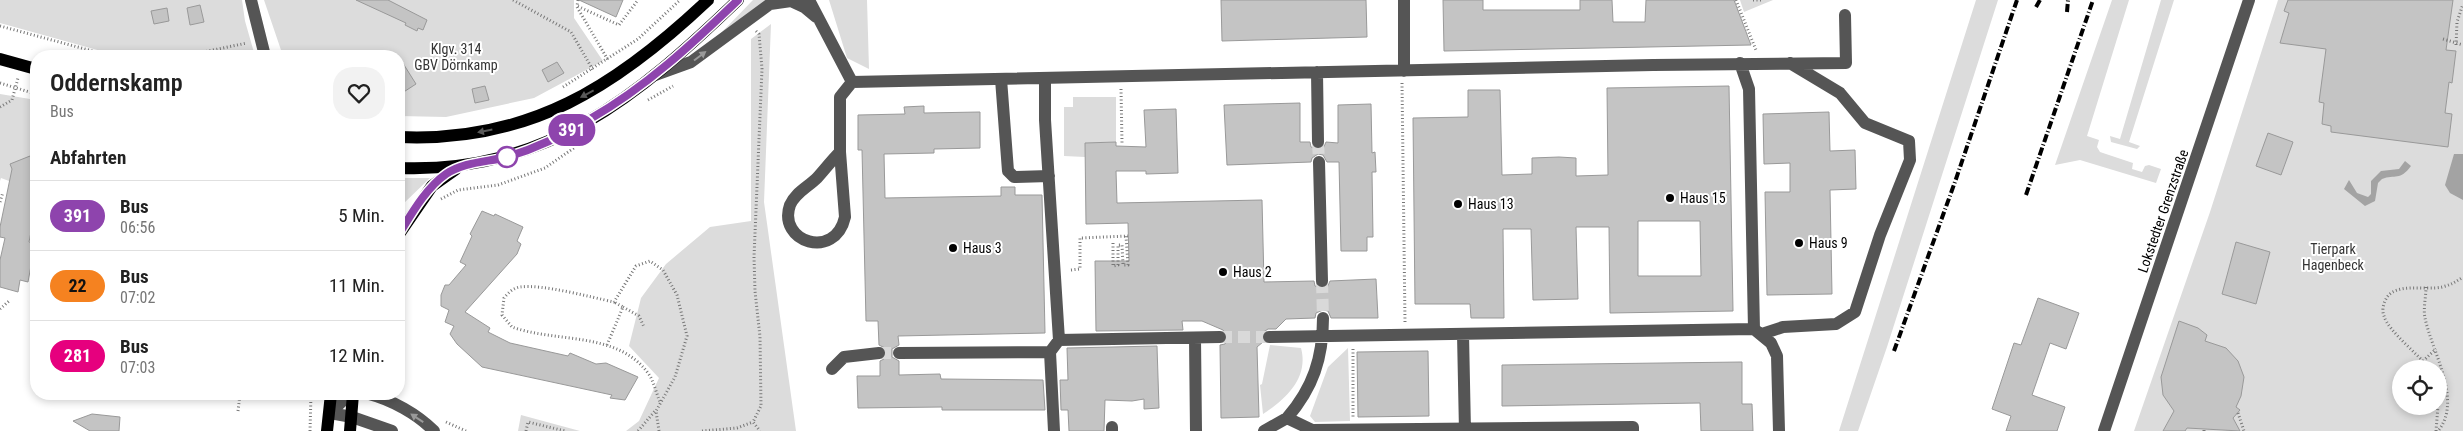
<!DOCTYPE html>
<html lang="de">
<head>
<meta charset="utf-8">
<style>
	body { margin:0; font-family:"Roboto Condensed",sans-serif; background:#f2f2f2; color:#222; height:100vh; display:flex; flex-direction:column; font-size:19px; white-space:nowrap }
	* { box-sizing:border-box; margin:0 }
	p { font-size:16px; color:#767676 }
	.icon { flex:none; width:28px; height:28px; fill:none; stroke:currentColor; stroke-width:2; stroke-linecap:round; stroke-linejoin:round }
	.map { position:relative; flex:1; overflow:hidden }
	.panel { position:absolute; left:30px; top:50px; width:375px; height:350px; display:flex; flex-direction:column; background:#fff; border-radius:20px; box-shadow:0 2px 8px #0003 }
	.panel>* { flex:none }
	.badge { padding:0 10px; border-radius:16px; font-size:18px; line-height:32px }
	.tools { position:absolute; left:2392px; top:360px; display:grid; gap:10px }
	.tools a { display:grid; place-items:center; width:55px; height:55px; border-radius:50%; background:#fff; box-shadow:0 2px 8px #0003; font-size:25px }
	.map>.badge { position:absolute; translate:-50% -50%; box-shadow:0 0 0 2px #fff }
	h2 { padding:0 20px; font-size:19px; line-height:45px }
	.round { display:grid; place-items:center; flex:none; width:52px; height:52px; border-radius:20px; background:#f2f2f2 }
	.head { display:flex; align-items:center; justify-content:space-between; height:85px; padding:0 20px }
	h1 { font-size:24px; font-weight:600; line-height:38px }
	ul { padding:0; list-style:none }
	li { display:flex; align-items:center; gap:15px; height:70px; padding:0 20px; border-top:1px solid #e0e0e0 }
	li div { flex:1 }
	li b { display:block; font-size:19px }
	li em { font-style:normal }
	li .badge { min-width:55px; font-weight:700; text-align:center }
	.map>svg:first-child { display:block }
	.green { fill:#dcdcdc; fill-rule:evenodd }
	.water { fill:#a3a3a3 }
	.building { fill:#c4c4c4; stroke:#999; fill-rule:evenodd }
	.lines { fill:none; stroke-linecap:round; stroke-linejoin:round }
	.minor-tunnel { stroke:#d9d9d9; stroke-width:12; stroke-dasharray:12 6; stroke-linecap:butt }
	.path { stroke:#777; stroke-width:3; stroke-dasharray:1 2.5; stroke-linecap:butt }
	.minor { stroke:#555; stroke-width:12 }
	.major { stroke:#000; stroke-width:12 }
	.rail { stroke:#000; stroke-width:4; stroke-dasharray:8 2.5 1 2.5; stroke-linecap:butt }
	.oneway { fill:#999 }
	.oneway2 { fill:#595959 }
	.line-casing { stroke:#fff; stroke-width:11 }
	.line { stroke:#8e44ad; stroke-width:8 }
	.stop-dot { fill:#fff; stroke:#8e44ad; stroke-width:2.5 }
	.poi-dot { fill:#000; stroke:#fff; stroke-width:2 }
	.labels { text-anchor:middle; stroke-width:4; stroke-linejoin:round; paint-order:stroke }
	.park-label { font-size:14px; fill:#333; stroke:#fff }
	.poi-label { font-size:14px; fill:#000; stroke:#fff; text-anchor:start }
	.street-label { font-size:14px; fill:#000; stroke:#fff }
</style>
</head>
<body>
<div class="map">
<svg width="2463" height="431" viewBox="0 0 2463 431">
	<rect width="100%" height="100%" fill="#fff"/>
	<path class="green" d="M0,0H242L245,21L255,56H119L0,23Z
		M264,0H574V18L603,61L534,98L446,117L399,116V56H283Z
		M753,0H768L721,33Z
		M829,0H867L869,69L847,58Z
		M1740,0H1773L1744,12Z
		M1976,0H1998L1887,347L1858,431H1839Z
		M2112,0H2129L2087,136L2099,140L2097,147L2100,152L2133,163L2132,169L2142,172L2145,166L2149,165L2161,169L2156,183L2080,160L2055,165Z
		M2161,0H2174L2129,142L2140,146L2137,149L2111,142L2110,136L2120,139Z
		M2278,0H2463V431H2134L2210,212ZM2401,369H2439V406H2401Z
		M771,24L764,202L796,431H626L639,421L659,378L629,346L641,298L666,264L710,227L751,221V39Z
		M0,94L36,100V191L1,178L0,181Z
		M1073,97H1116V142L1085,143V157L1064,156V107H1073Z
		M399,178H430L402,205L399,204Z
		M1270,345L1301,348C1309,378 1286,399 1263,414L1260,385L1262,384Z
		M1348,348L1350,421L1315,422L1310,416L1328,367Z
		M521,415L580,431H518Z"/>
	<path class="water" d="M2454,154H2463V200L2450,193L2445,185Z
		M2405,161L2411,166C2400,181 2395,174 2382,179L2378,183L2375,201L2365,206L2344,189L2349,180L2357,193L2368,197L2371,194V181L2381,171L2399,169Z"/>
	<path class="building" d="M356,0H388L427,20L423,30L418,28L417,31L405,25L406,23Z
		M579,0H623L616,17Z
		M1221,0H1366L1367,37L1222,41Z
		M1443,0H1483V10H1580V0H1612L1613,22H1645L1646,0H1734L1751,45L1444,51Z
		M2288,0H2453L2446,50L2456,51L2452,83L2449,82L2445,113L2452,114L2448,147L2331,132V126L2322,124L2324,103L2319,102L2326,49L2280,43L2289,13L2284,11Z
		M200,5L204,22L190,25L187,8Z
		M167,8L169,21L154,24L151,11Z
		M399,57L416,84L399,95Z
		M557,62L564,73L548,82L542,70Z
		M485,86L489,100L475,103L472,89Z
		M1729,86L1733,311L1610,313L1609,227H1576L1578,299L1533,300L1531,229H1503L1504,318H1471L1470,304H1415L1413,118L1468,117V90H1500L1502,175L1532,174V158L1559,157L1576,158V176L1608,175L1607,88ZM1638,221H1700L1701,276H1638Z
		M1300,103V142H1310L1311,147L1318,150L1323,149L1326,142L1338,143V105L1371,104L1372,153L1375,152L1376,172H1372L1373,237H1367V251H1341L1339,162H1327L1323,155L1318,154L1312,158L1311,162L1227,165L1224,105Z
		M924,106V113L980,112V148L934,149V153L884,154L885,198L1001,196V187H1015V195H1042L1045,333L898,336L899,345L892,349V357L899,361V375L940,374L941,379L1043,380L1045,410H942V407L858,408L857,376H880V361L884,359L887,353L885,348L879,345L878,321H866L862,150H858V115L905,114L904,107Z
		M1176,109L1178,173L1146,174V171H1116L1117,203L1262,200L1264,282L1314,281L1315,286L1322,289L1327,288L1330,281L1376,279L1378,318H1331L1328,311L1323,310L1316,313L1315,318L1286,319L1276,329H1268L1262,333L1263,342L1257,347L1259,417L1221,418L1220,345L1225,344L1228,337L1223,330L1202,321H1182L1183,330L1096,331L1095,261H1129L1128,223L1086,224L1085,143L1116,142V146L1146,147L1144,110Z
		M1829,112L1830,151L1855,150L1856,189L1830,190L1832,294L1767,295L1765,192H1790V163L1764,164L1763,114Z
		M2268,133L2293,142L2281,175L2256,166Z
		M30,156L36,172V207L29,242L35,244L28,282L20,280L18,292L0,287V260L5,238L0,237V227L12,169L10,164Z
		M482,211L494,216L495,214L523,227L517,241L521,244L517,254L465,312L490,328L488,332L510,343L568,356L570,353L596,364L606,363L638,377L625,400L610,398L612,395L482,367L457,344L450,334L454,326L445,322L449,310L441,306V295L445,285H449L466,265L460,262L472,236L470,234Z
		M2236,242L2270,252L2256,304L2222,294Z
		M2038,298L2079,313L2066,349L2050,343L2032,395L2065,407L2057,431H2006L2011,416L1992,409L2014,343L2021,345Z
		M2179,321L2198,328L2207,335L2205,341L2226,348L2238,361L2244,377L2241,396L2236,407L2240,410L2233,418L2240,431L2187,428L2185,431H2163L2174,411L2163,395L2161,377Z
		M1157,346L1159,408L1144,409V399L1132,401L1105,400L1104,431H1069L1068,410H1061L1060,380H1068L1067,348Z
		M1428,351L1429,416L1358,417L1357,352Z
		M1742,362V404H1752L1753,431H1701L1700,403L1502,406V365Z
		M92,414L120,417L119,431H90L73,421Z"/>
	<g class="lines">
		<path class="minor-tunnel" d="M1318,142L1319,162
			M1322,281L1323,318
			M1220,337H1269
			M879,353H899"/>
		<path class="path" d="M513,0L571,32L593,70
			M578,0L577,6L619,25L638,0
			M1736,0L1756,50
			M1753,0H1761
			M577,7L608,60
			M0,26L111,56
			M756,31L759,34L762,69L754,257L755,291L760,337L761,406L753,422L760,431
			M2443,39L2463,45
			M2456,45L2457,22L2463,4
			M189,55L247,43
			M0,83L36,94
			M1402,83L1405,322
			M563,87L638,39L680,0
			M1121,89L1122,143
			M648,100L673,86
			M0,107L12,100L18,78
			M441,199L458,190L498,185L545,168L584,141
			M0,202L3,192
			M1113,243V266L1118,265V245H1122L1123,265H1128L1126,236
			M399,255L403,247
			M1071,270L1080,269V238L1128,236
			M2426,287C2426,297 2423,309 2425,318C2432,352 2463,401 2438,431
			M623,307L639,316L644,327
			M0,309L9,301
			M607,345L623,307L614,302
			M1353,349V417
			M2423,361L2436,349
			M2430,369C2419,355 2388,331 2384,316C2382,312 2383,305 2385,301C2393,281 2425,291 2442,287C2450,285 2456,282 2463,277
			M238,411L240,394
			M2238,413L2244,431
			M446,422L466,431
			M2204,430V431
			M310,431L311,394
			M526,431L528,422L565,431
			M638,431L655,411
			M659,431L656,411L675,377L687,336L677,295L663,270L650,261L636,266L614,302C590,297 543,284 520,287C513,288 508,293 504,298L502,315L512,327C556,343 617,331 648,373C654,381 656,393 660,402
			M702,431L737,428L753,422
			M2436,431L2438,406"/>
		<path class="minor" d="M251,0L265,56
			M809,0L852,82L1653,65L1846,63L1845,15
			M1404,0V71
			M1740,63L1749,89L1754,329
			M1317,72L1318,142
			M655,75L691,62L770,4L791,1L804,7L816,17
			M1001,79L1008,171L1014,177L1049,176
			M840,152C832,160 825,169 817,178C808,187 795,193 790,205C777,242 835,261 845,217L840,152V97L852,82
			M1319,162L1322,281
			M1463,334L1465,431
			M1762,334L1783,327L1836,324L1855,312L1880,235L1910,160L1909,141L1865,123L1840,93L1790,63
			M1269,337L1754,329L1771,343L1777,356L1779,431
			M1195,338L1196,431
			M1059,340L1220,337
			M1050,352L1054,431
			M899,353L1050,352L1059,340L1045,120V78
			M832,369L844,357L879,353
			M369,394C392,400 417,414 434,431
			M330,413L352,417L392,431
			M330,413L350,394
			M1287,418C1313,388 1323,358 1323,318
			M1112,427V431
			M1264,431L1287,418L1312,430L1633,427V431
			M2104,431L2249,0"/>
		<path class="major" d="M0,59L36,69
			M399,137C529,143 617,86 708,0
			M399,168C546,174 638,96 738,0
			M399,234L432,186L456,169
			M327,431L331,394
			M350,431L353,394"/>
		<path class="rail" d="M2036,7L2040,0
			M2067,12L2068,0
			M2026,195L2093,0
			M1894,351L1956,179L2017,0"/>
	</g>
	<defs><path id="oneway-solid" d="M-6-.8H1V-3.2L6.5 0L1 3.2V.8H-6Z" transform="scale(1.25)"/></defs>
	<g class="oneway">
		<use href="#oneway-solid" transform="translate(700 56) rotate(-37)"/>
		<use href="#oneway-solid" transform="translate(417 418) rotate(-147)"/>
	</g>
	<g class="oneway2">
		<use href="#oneway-solid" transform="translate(587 94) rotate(152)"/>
		<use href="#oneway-solid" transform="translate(485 131) rotate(169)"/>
	</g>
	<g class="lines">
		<g class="line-casing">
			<path id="line" d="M399,234C412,213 426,188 446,174C463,162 487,162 507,157C537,148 564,135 590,119C646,87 692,44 738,0"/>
		</g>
		<use href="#line" class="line"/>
	</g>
	<circle class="stop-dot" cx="507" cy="157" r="10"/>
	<g class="poi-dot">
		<circle cx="1670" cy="198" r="5"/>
		<circle cx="1458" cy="204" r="5"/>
		<circle cx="1799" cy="243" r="5"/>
		<circle cx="953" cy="248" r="5"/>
		<circle cx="1223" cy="272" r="5"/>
	</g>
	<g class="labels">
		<g class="park-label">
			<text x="456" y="54">Klgv. 314<tspan x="456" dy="16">GBV Dörnkamp</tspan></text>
			<text x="2333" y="254">Tierpark<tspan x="2333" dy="16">Hagenbeck</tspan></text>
		</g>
		<g class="poi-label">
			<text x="1680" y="203">Haus 15</text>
			<text x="1468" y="209">Haus 13</text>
			<text x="1809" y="248">Haus 9</text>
			<text x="963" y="253">Haus 3</text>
			<text x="1233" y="277">Haus 2</text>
		</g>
		<g class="street-label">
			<text transform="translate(2163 211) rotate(-71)" y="5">Lokstedter Grenzstraße</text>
		</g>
	</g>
</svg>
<div class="tools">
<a><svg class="icon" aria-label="locate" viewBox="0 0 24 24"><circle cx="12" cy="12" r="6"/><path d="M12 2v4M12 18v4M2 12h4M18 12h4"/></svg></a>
</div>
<b class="badge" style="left:572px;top:130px;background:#8e44ad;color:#fff">391</b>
<section class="panel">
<div class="head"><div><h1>Oddernskamp</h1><p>Bus</p></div><a class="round"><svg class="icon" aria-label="heart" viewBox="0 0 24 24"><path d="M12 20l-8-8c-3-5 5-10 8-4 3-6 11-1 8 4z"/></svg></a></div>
<h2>Abfahrten</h2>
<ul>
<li><span class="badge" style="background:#8e44ad;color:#fff">391</span><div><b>Bus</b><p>06:56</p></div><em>5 Min.</em></li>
<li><span class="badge" style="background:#f58220;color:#111">22</span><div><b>Bus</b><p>07:02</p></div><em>11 Min.</em></li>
<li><span class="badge" style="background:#e6007e;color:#fff">281</span><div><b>Bus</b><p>07:03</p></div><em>12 Min.</em></li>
</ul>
</section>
</div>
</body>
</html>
